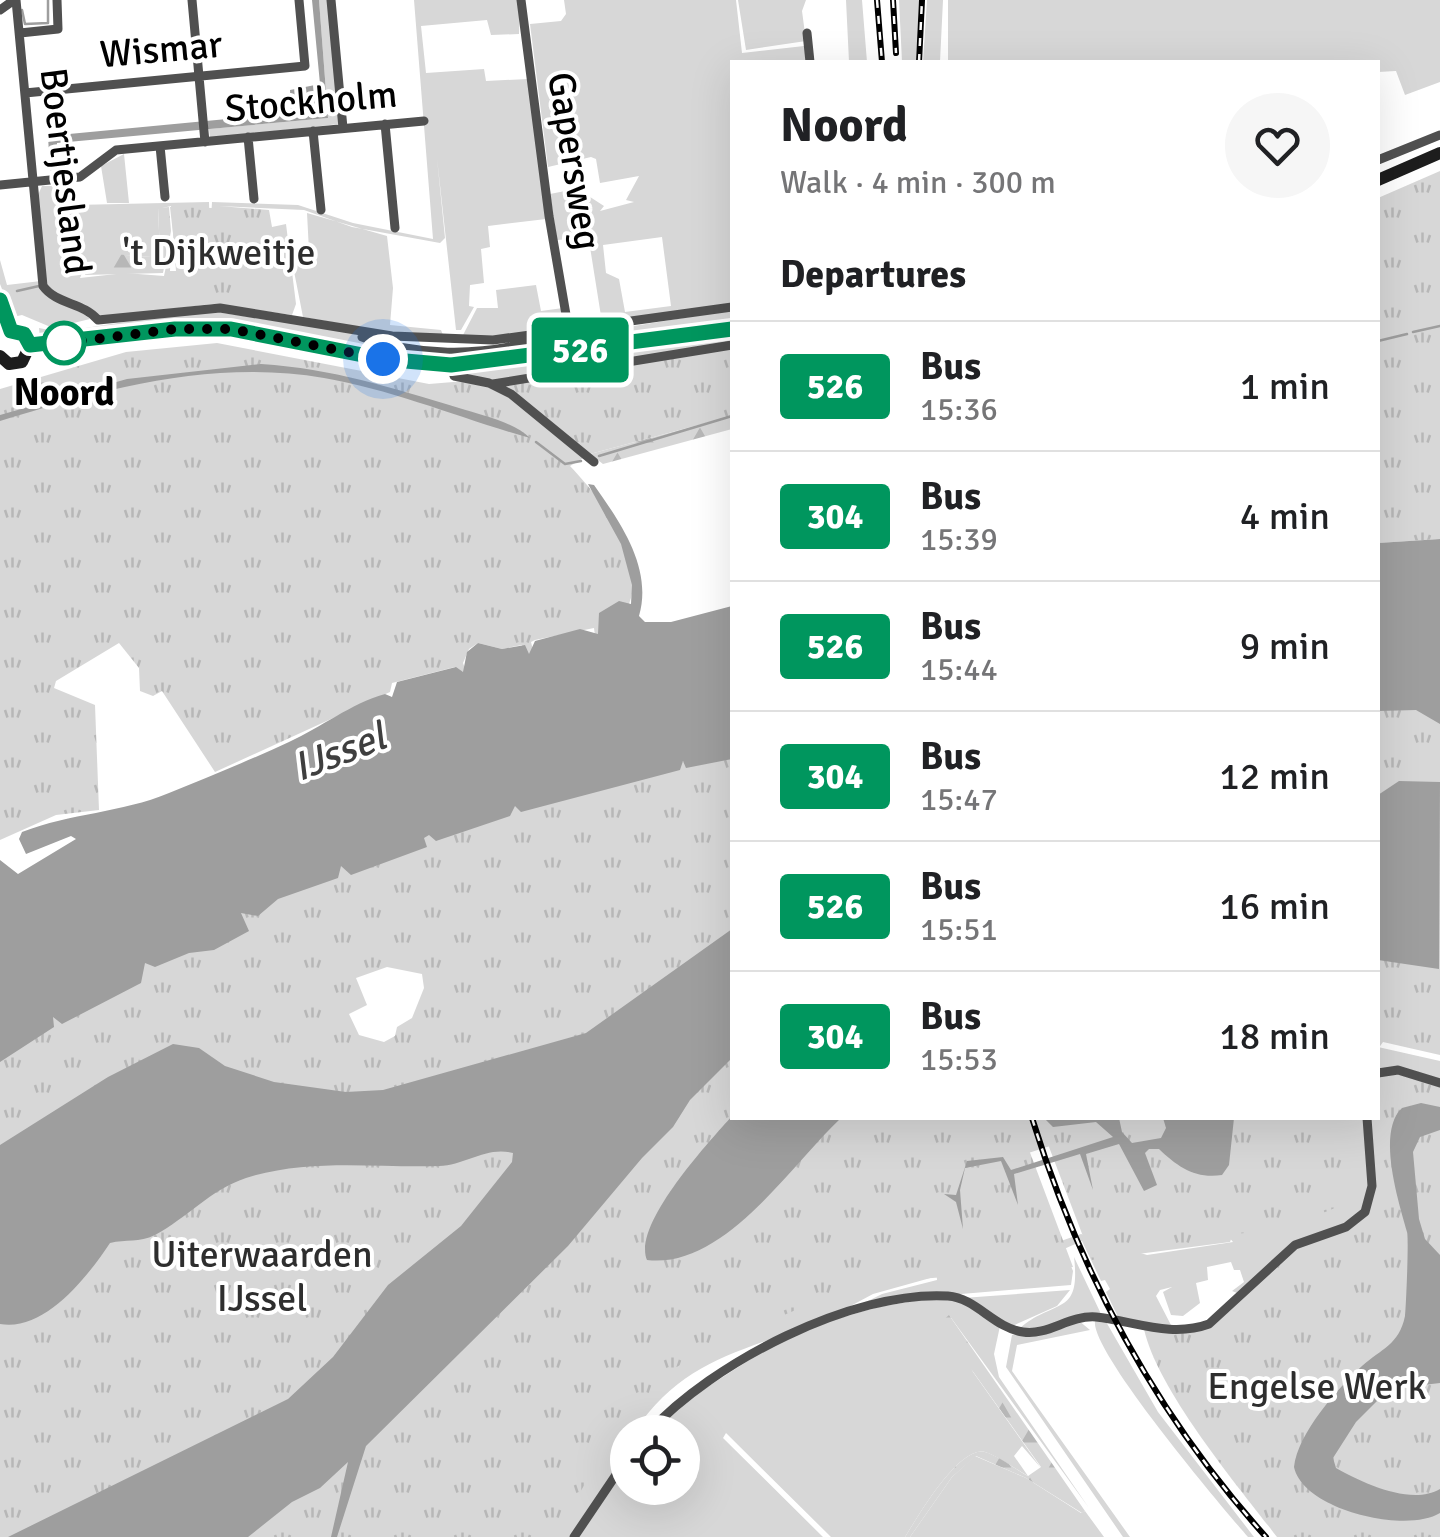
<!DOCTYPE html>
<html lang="en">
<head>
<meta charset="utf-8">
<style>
	body { margin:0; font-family:Signika,sans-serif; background:#f6f6f6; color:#202124; height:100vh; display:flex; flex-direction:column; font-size:38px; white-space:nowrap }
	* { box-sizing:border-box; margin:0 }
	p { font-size:32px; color:#757577 }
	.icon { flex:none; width:55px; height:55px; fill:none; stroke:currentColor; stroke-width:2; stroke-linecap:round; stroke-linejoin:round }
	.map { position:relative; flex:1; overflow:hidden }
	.drawer { position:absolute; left:730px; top:60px; width:650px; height:1060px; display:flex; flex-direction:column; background:#fff; border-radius:0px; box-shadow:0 10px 40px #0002 }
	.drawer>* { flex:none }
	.badge { padding:0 20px; border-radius:8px; font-size:35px; line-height:65px }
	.tools { position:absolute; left:610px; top:1415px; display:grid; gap:20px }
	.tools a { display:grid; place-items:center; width:90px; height:90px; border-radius:50%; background:#fff; box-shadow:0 10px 40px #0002; font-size:50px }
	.you { position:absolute; width:50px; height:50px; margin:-25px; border:8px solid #fff; border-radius:50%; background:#1a73e8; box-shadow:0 0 0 15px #1a73e833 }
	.map>.badge { position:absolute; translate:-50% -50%; box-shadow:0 0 0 5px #fff }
	h2 { padding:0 50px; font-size:38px; line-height:90px }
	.round { display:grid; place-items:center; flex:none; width:105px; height:105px; border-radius:52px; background:#f6f6f6 }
	.headline { display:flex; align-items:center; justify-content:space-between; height:170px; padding:0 50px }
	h1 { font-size:48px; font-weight:700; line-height:75px }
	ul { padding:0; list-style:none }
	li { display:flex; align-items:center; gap:30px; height:130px; padding:0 50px; border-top:2px solid #e0e0e0 }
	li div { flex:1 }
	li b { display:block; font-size:38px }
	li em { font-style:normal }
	li .badge { min-width:110px; font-weight:700; text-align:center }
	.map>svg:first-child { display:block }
	.green { fill:#d7d7d7; fill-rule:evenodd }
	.forest { fill:url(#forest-firs) }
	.park { fill:url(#park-tufts); fill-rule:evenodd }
	.water { fill:#9e9e9e }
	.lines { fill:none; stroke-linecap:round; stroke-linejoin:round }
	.stream { stroke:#9e9e9e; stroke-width:2.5 }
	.minor { stroke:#505050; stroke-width:9 }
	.secondary { stroke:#1d1d1d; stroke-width:12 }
	.rail-casing { stroke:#000; stroke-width:6 }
	.rail { stroke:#fff; stroke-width:2.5; stroke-dasharray:8; stroke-linecap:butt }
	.line-casing { stroke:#fff; stroke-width:22 }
	.line { stroke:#00965e; stroke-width:15 }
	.walk { stroke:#000; stroke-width:10; stroke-dasharray:0 18 }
	.stop-dot { fill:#fff; stroke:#00965e; stroke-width:5 }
	.labels { text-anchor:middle; stroke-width:8; stroke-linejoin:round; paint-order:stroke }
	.street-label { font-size:38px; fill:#000; stroke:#fff }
	.park-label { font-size:38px; fill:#2e2e2e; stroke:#fff }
	.stop-label { font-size:38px; font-weight:bold; fill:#000; stroke:#fff }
	.water-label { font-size:40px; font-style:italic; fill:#3f3f3f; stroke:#fff }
</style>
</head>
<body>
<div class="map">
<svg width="1440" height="1537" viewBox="0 0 1440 1537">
	<defs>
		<pattern id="forest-firs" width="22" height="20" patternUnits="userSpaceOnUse" patternTransform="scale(2.5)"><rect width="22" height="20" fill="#d7d7d7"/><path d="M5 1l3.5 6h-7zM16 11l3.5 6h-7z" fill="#b7b7b7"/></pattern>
		<pattern id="park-tufts" width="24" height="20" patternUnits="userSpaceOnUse" patternTransform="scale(2.5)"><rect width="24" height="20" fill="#d7d7d7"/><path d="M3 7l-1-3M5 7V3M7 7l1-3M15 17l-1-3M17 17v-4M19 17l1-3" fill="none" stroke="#b7b7b7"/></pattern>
	</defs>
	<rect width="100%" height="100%" fill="#fff"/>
	<path class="green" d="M319,0H328L339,124L210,138L209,129L328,118Z
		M414,0H520L519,34L491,35L487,20L421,26L426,73L484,69L486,81L528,79L546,219L488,226L490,247L481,249L484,283L470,285L469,306L474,307L461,330H456L437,158L445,238L440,243L352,227L304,210L219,206L269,210L272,227L286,224L296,304L292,315L212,304L104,317L54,295L46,283L38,195L42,186H61L75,205L209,202L210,235L212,202L298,205L353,223L433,239ZM171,206L176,271H170L171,243L164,276L125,273L80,278L86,264L123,255L151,257L160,253L158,209Z
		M564,0H736L742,53L804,46L809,62H732V304L572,326L569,321L601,316L590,247L585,238L557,240L550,194L585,187L587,195L604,206L600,211L634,202L626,200L639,176L600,183L596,159L591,157L548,167L530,24L561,21L566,14ZM662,237L671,306L625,312L619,279L606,273L603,245Z
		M738,0H806L802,11L806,41L746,50Z
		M846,0H862L867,62H849Z
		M899,0H919L916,62H902Z
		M927,0H943L940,62H923Z
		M948,0H1440V82L1405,95L1396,71L1378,72V62H948Z
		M124,154L129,203H107L101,166Z
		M307,213L387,236L393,288L390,325L441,330L443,335L399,334L303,317L292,261L295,254L309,251Z
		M0,260L7,285L41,281L90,319L53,328L22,315L13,317L0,284Z
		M536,285L541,311L563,308V329L492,337L463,335L477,308H498L496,290Z
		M203,310L343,331L449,359H411L271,331L40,339L39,328L59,332Z
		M732,310V324L456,361L462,354Z
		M732,333V343L495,381L458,372Z
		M1378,1047L1440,1061V1081L1378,1071Z
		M1004,1118H1041L1050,1146L1013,1158L1058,1242L1081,1234L1147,1255L1233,1242L1228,1236L1333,1118H1366L1370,1186L1360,1216L1278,1258L1237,1293L1232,1291L1244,1282L1240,1270H1234L1231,1262L1207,1267L1208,1280L1196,1283L1200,1303L1183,1316L1171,1315L1163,1292L1172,1287L1160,1290L1156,1296L1172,1327L1119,1319L1106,1292L1110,1289L1105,1280L1101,1281L1082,1241L1064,1249L1073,1271L1071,1285L949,1295L844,1313L882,1294L937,1280L936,1267L934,1277L873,1294L830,1317V1321C866,1312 921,1289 958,1301C972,1306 987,1318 1000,1326L994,1354L999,1377L1089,1508L949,1315L973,1372L1041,1468L1022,1446L1014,1456L1028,1476C1015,1469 1000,1457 985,1452C959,1445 917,1518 905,1537H831L726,1433L723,1438L823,1537H577L627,1461L628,1488H682V1432H651L681,1404L794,1331C724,1356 678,1368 634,1432H628C627,1469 591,1507 571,1537H337L708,1143Z
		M1074,1257L1102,1316L1041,1329L1020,1328C1055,1298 1081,1317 1074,1257Z
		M1070,1290L1057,1306L1010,1327L963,1298Z
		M1078,1320L1090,1330L1017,1345L1012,1371L1130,1537H1123L1006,1367L1012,1335Z
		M1105,1320L1158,1412L1254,1537H1248C1221,1506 1090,1351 1095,1321Z
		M975,1456L1026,1478L1081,1513L1085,1511L1104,1537H910L952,1477Z"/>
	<path class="forest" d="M169,207L171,231L163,273L85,275L86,264L113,254L151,257L160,253L158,208Z
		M732,416V429L603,464L590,454Z
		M949,1315L1085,1511L1082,1513L1026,1478L976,1456L952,1477L910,1537H905C917,1518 959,1445 985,1452C999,1456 1015,1469 1028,1476L1041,1467L939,1324Z"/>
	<path class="park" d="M1440,171V539L1378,543V198Z
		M170,207L261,209C269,239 267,269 270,301L180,295Z
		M217,343L429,384L502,378L732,343V416L590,454L570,466C600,498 648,555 629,604L608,611L602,635L595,636L594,628L535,640L531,642L534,654L526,656L522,645L502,649L478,643L469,649L463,663L468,677L461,680L455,667L392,683L390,692L215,772L162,691L153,696L140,691L139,668L119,643L56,681L54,688L95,705L99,810L56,815L0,840V389L126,352Z
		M1440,688V1055L1383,1042L1378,1049V690Z
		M732,751V1118H1017L1073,1267L856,1284L721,1342L666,1373L667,1378L603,1454L553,1537H0V1051C77,1000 158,948 242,908C391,835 571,785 732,751ZM387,967L422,974L424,988L412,1018L397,1027L395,1036L384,1042L359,1035L349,1014L367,1005L356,978Z
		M1393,1067L1440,1081V1537H1277C1238,1486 1153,1385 1143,1324L1190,1327L1213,1319L1276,1258L1280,1244H1292L1357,1218L1369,1193L1365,1118H1378V1070Z
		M1038,1118H1347L1352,1197C1336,1214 1258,1234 1233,1234L1230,1242L1092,1260Z"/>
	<path class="water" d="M312,0H319L328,118L57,143V168L50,171L48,136L291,113L290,90L320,84Z
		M261,364C334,369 389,387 459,408C481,415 514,422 530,438C462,419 394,390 324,378C213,359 105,389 0,421V415L127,379Z
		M588,484L594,485C620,522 653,568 639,616L645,622H671L732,606V759L686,768L683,761L680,770L521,812L515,806L510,816L436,841L429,835L424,838L427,847L351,875L341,866L338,878L278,899L258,916L241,913L249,931L214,950L189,953L155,967L145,963L141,983L62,1024L53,1017L54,1027L0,1062V860L18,874L76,839L71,836L26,854L19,839L22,832C71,813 121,813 169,793C209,777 250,760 289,742C322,727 350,704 385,694L392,697L397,682L456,667L463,672L467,652L478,643L502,649L525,645L529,654L535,641L580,629L598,634L599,613L619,601L631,604L632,585L621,544Z
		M1440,539V724L1416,710L1378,711V543Z
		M1399,781L1440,782L1439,969L1378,960V795Z
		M732,929V1058L690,1100L673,1127L642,1158L568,1246L366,1446L337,1537H331L348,1462L320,1488L292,1502L248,1537H8L288,1399L333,1357L388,1285L461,1226L512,1162L513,1153C486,1146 466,1165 439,1166C375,1168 309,1158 246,1178C210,1190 187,1218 155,1235C139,1243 126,1239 110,1243C88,1276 45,1332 0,1324V1145L108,1077L173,1044L199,1048L225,1066L274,1082L346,1092L383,1090L586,1033Z
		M1421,1103L1440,1107V1130L1420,1137L1413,1152L1419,1219L1425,1239L1440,1255V1383L1389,1389L1356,1422L1333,1458L1336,1468C1363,1483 1411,1506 1440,1489V1513C1406,1534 1303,1510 1294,1467C1298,1433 1337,1389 1362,1366C1381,1349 1399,1345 1405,1316C1406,1308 1409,1237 1407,1232C1399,1203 1376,1132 1402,1108Z
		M732,1116L841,1118C790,1166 724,1269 647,1260C632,1225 708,1143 732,1116Z
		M1044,1118H1119L1122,1132L1132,1143L1161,1138L1166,1128L1163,1118H1234L1229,1165L1222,1175C1195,1179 1178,1167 1159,1149H1149L1145,1153L1157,1185L1144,1191L1119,1144L1086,1154L1093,1190L1080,1154L1014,1174L1018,1205L1001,1161L965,1168L960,1190L963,1229L956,1202L944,1194L956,1195L967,1161L1003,1157L1011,1170L1113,1137L1096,1122L1053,1127Z"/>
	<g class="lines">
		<path class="stream" d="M22,10L25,24L48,23V0
			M17,291L39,286
			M1413,332L1440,326
			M1378,341L1407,334
			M536,442L565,464L581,461
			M599,456L732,416"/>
		<path class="minor" d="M16,0L43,286C57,305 83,302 98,320L220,308L392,336L493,340L732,307
			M192,0L205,142
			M331,0L343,128
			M521,0L549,216L569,332
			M0,10L14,0
			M20,33L58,29L57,0
			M807,33L810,62
			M25,93L305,66L299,0
			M385,124L395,228
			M313,131L321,210
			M248,137L254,199
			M160,146L165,197
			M1378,160L1440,135
			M0,185L80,177L116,150L424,121
			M362,337C416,356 479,357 534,341
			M451,362L454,376L489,383L511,394L594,462
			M493,384L732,345
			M1378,1073L1398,1070L1440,1083
			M649,1432C712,1363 852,1290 948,1296C976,1298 994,1328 1023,1332C1048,1336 1069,1315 1096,1317C1134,1321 1171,1338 1209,1324L1295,1245L1346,1227L1365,1212L1372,1186L1367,1118
			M574,1537L628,1457"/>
		<path class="secondary" d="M1378,180L1440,153
			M0,300L11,331
			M30,345L175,329H231L383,359L451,365L732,329
			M0,356L9,364L22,362L30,345"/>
		<g class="rail-casing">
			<path id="rail" d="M877,0L882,62
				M893,0L896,53
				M919,62L922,0
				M1032,1118C1080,1273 1157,1416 1266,1537"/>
		</g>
		<use href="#rail" class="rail"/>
	</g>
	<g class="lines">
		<g class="line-casing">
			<path id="line" d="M0,300L11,331L24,334L30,345L175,329H231L383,359L451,365L732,329"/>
		</g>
		<use href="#line" class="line"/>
		<path class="walk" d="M64,343L175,329H231L383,359"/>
	</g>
	<circle class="stop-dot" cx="64" cy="343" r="20"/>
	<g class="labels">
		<g class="street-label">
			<text transform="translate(161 49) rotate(-5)" y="13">Wismar</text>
			<text transform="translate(311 101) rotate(-5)" y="13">Stockholm</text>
			<text transform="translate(575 161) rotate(81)" y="13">Gapersweg</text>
			<text transform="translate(66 171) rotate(83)" y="13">Boertjesland</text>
		</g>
		<g class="park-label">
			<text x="219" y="265">'t Dijkweitje</text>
			<text x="262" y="1267">Uiterwaarden<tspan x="262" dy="44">IJssel</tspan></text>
			<text x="1317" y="1399">Engelse Werk</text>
		</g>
		<g class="stop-label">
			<text x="64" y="405">Noord</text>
		</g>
		<g class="water-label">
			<text transform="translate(339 751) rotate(-21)" y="14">IJssel</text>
		</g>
	</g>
</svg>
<div class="tools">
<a><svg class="icon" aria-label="locate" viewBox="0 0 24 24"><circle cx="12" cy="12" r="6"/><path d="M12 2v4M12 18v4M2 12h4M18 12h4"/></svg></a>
</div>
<div class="you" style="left:383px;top:359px"></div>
<b class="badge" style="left:580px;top:350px;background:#00965e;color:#fff">526</b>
<section class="drawer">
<div class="headline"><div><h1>Noord</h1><p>Walk · 4 min · 300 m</p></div><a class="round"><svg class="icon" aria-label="heart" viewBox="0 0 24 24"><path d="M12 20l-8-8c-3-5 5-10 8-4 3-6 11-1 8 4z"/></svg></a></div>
<h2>Departures</h2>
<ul>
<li><span class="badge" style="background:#00965e;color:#fff">526</span><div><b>Bus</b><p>15:36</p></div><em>1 min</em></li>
<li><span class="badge" style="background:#00965e;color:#fff">304</span><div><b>Bus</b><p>15:39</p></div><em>4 min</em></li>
<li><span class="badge" style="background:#00965e;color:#fff">526</span><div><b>Bus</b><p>15:44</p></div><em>9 min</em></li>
<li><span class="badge" style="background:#00965e;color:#fff">304</span><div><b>Bus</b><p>15:47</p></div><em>12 min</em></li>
<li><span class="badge" style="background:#00965e;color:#fff">526</span><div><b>Bus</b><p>15:51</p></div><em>16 min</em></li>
<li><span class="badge" style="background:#00965e;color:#fff">304</span><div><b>Bus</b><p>15:53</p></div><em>18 min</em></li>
</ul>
</section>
</div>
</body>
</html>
